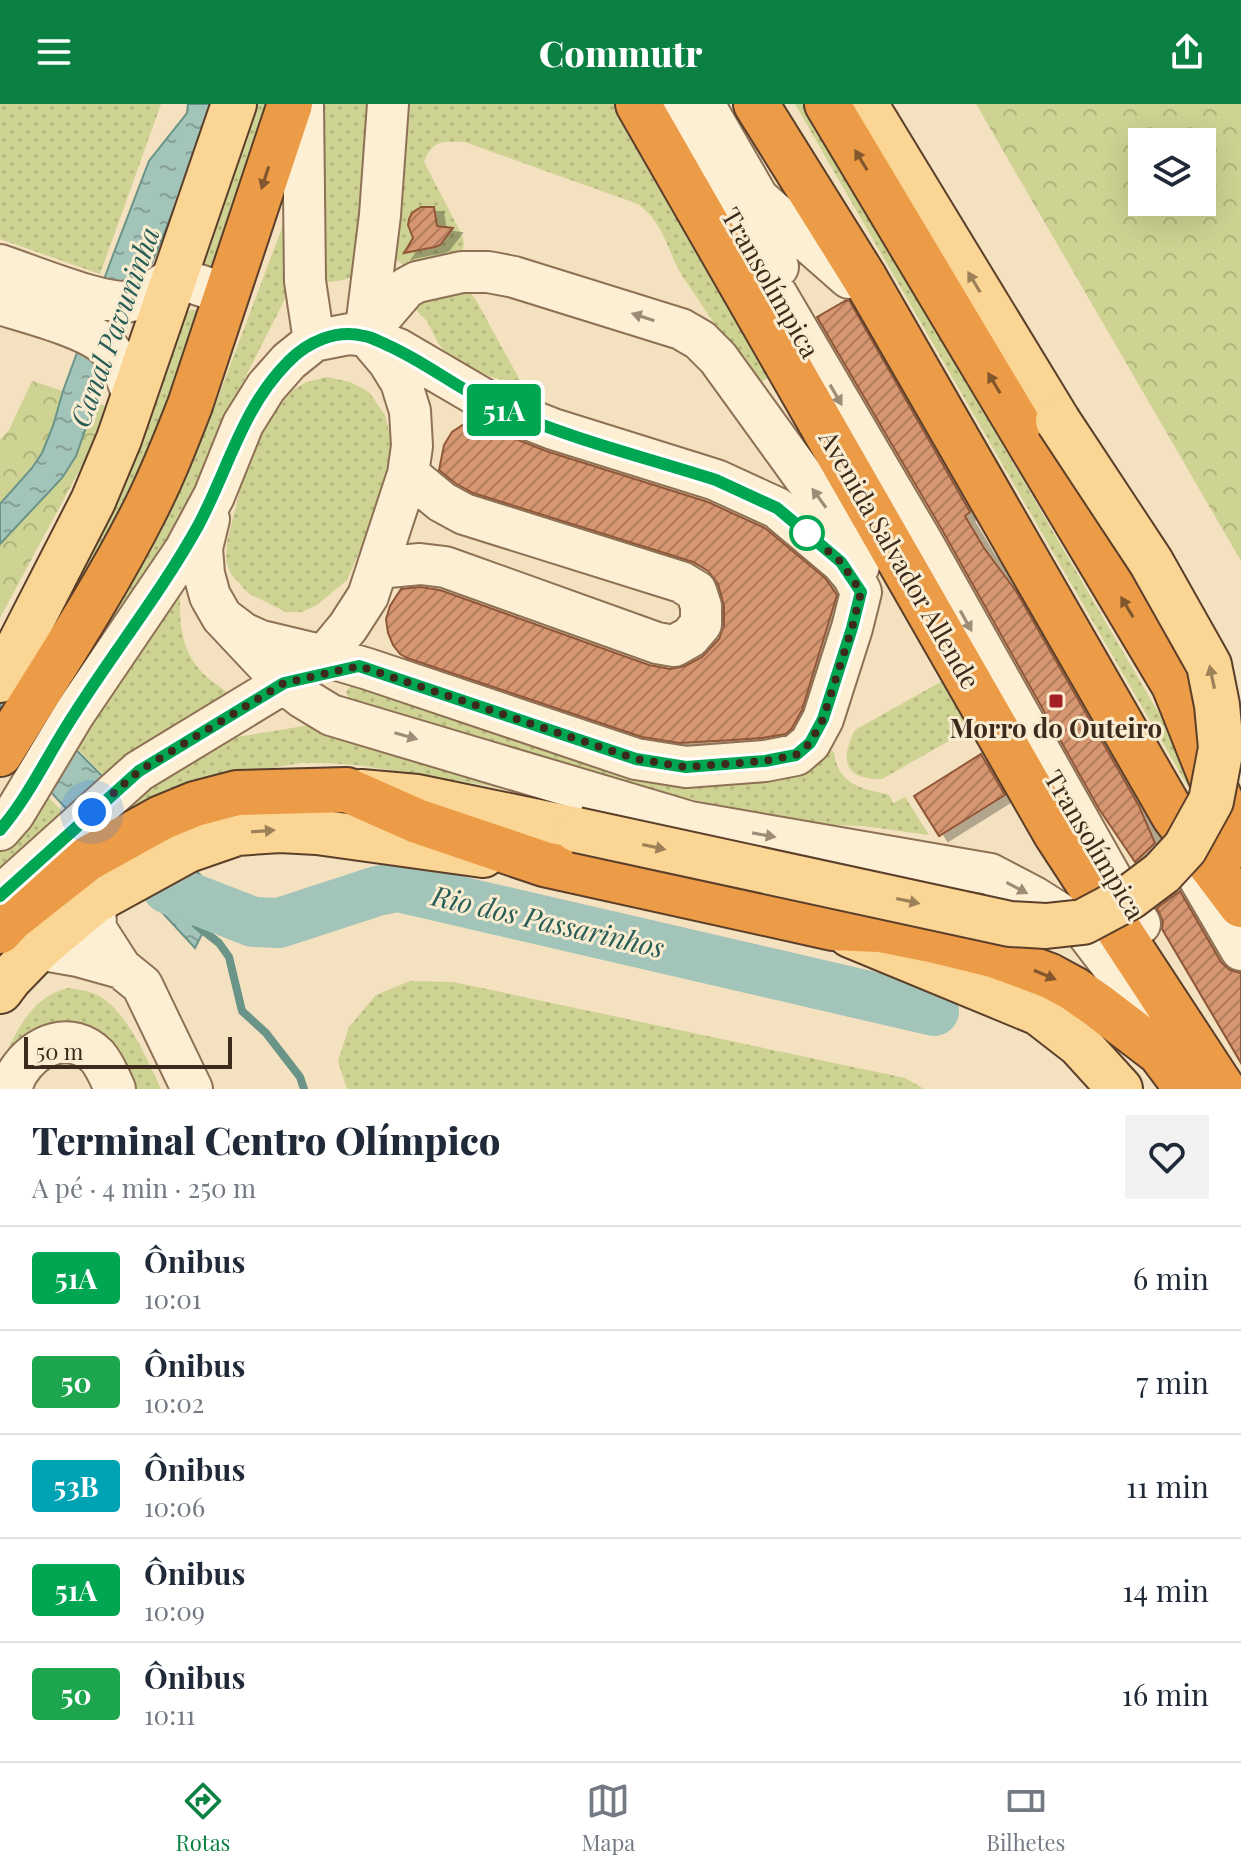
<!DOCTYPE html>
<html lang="pt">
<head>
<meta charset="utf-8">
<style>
	body { margin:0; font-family:"Playfair Display",serif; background:#f2f2f3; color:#1f2937; height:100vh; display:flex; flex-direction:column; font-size:30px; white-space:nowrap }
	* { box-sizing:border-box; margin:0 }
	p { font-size:26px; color:#747a83 }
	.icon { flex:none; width:44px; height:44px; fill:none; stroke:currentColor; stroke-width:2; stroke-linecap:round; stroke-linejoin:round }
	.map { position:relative; height:985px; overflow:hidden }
	.drawer { display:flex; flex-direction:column; background:#fff; flex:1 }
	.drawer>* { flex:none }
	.badge { padding:0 16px; border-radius:6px; font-size:28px; line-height:52px }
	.buttons { position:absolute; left:1128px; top:24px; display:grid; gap:16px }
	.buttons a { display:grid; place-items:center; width:88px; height:88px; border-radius:0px; background:#fff; box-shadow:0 8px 32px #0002; font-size:40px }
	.scale { position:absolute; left:24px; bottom:20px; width:208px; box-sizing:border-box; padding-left:8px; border:4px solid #3c2a1c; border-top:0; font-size:22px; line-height:28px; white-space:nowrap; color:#3c2a1c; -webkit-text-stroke:6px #f9ecd0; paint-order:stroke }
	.you { position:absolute; width:40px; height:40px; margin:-20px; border:6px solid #fff; border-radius:50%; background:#1a73e8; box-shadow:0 0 0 12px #1a73e833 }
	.map>.badge { position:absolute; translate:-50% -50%; box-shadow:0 0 0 4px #fff }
	.round { display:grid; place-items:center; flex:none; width:84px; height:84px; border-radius:0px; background:#f2f2f3 }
	.summary { display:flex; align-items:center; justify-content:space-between; height:136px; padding:0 32px }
	h1 { font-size:38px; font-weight:800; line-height:60px }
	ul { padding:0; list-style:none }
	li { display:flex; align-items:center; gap:24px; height:104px; padding:0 32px; border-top:2px solid #e0e1e3 }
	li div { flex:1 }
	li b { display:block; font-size:30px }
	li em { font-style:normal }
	li .badge { min-width:88px; font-weight:700; text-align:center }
	header { display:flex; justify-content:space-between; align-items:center; height:104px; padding:0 32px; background:#0b8043; color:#fff; font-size:36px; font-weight:800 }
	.tab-bar { display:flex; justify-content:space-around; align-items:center; height:112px; border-top:2px solid #e0e1e3; background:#fff; font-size:22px; color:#747a83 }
	.tab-bar a { display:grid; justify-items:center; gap:4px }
	.tab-bar .selected { color:#0b8043 }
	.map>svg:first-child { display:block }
	.grass { fill:url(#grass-dots) }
	.forest { fill:url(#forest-crowns); fill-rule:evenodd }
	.water { fill:url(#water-ripples); stroke:#699487; stroke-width:2 }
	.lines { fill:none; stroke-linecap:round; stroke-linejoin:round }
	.stream { stroke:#699487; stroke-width:8 }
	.river { stroke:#a3c4b9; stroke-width:50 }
	.building { fill:url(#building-hatch); stroke:#905738; stroke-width:2; filter:url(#shadow) }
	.minor-casing { stroke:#8e7155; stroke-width:44 }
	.major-casing { stroke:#5b3f2a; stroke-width:48 }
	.highway-casing { stroke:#5b3f2a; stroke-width:48 }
	.minor { stroke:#fdefd4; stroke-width:40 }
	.major { stroke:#fbd593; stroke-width:44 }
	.highway { stroke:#ec9b46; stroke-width:44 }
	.major-bridge-casing { stroke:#5b3f2a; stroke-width:48; stroke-linecap:butt }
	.major-bridge { stroke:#fbd593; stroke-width:44 }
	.oneway { fill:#82572d }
	.oneway2 { fill:#9c8058 }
	.oneway3 { fill:#9c8c78 }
	.line-casing { stroke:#fff; stroke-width:18 }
	.line { stroke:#00a651; stroke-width:12 }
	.walk { stroke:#3c2a1c; stroke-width:8; stroke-dasharray:0 14.4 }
	.stop-dot { fill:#fff; stroke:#00a651; stroke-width:4 }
	.poi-dot { fill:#a41e26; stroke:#f9ecd0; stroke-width:3 }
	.labels { text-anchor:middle; stroke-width:6; stroke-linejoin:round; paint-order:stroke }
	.street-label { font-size:26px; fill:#3c2a1c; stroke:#f9ecd0 }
	.poi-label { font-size:26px; font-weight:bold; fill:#3c2a1c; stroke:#f9ecd0 }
	.water-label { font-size:28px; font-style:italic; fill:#295e58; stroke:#f9ecd0 }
</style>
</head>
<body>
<header><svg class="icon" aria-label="menu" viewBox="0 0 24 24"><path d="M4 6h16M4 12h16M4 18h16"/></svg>Commutr<svg class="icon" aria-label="share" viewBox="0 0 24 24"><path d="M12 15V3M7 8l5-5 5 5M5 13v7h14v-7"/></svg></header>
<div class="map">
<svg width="1241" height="985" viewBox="0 0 1241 985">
	<defs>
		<pattern id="grass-dots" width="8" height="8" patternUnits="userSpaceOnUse" patternTransform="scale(2)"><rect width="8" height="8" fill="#ced292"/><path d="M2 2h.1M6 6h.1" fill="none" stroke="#b2b47d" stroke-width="1.8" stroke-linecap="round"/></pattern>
		<pattern id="forest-crowns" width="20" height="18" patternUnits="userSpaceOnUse" patternTransform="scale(2)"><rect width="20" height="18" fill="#ced292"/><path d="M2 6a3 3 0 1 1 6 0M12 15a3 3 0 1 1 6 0" fill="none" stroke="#b2b47d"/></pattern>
		<pattern id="water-ripples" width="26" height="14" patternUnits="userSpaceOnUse" patternTransform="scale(2)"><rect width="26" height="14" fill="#a3c4b9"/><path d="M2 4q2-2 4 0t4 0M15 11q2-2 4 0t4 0" fill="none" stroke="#869f96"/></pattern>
		<pattern id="building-hatch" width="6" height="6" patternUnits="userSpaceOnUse" patternTransform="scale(2)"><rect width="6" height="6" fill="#d69671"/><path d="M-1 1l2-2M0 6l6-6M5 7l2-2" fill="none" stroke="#af7b5c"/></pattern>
		<filter id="shadow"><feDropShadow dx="9" dy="5" stdDeviation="0" flood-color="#0004"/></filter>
	</defs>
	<rect width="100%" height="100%" fill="#f3e1c0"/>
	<path class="grass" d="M0,0H161L100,170L0,135Z
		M255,0H274L215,171L197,169Z
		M323,0H374L354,171C346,177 334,178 324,178L315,30Z
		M402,0H619L782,265L756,281C732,245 707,209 683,173C666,146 666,121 638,100L465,38C442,38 433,35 424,58L462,131C465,140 464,146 459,154L407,165L396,155L394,149Z
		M795,0H804L1215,706L1209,719Z
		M286,113L288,189L227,309L200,388L57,620L45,608L171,399L213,307Z
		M462,185L470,189L476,196L523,282L475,268L449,253L438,239L427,217L413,203L412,195Z
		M191,206H201L173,295L126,401L24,578L185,209Z
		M327,273L350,278L369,288L385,311L391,336L389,364L363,439L347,476L317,501L302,508H286L248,489L231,470L226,457L227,438L243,374L271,307L289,288L307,278Z
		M182,461C180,497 174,535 199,565C206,574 218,581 228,589L184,627L111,679L70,637Z
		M946,575L975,622L882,675C845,675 839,658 855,626Z
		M354,581L627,668L828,645L834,648C838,682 862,684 889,691L893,699L905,693L929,731L864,722L831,721L802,718L652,687L387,605L350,598L346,588L349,584Z
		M310,621L641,714L484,681L357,661L327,659H301L260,666L177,684L134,702L125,693L225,635Z
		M41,686L68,713L0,779V742Z
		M410,877L453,878L905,974L924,985H347L338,957L349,923L376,891Z
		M68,884C81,886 93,887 104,895C128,911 149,959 161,985H132L115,952L0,961C17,928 29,894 68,884Z"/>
	<path class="forest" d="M976,0H1241V457ZM1202,38V98H1142V38Z
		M32,277L63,287C57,308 52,330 42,349C32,368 14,384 0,400V336L9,326Z
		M95,298L108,303L86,354L0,514V440L76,352Z"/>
	<path class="water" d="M188,0H217L95,298L76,352L62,374L0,440V400L32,364L42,349L53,322L63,287L110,159L149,57L187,9Z
		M0,569L221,792L195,844L0,633Z"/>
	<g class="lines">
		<path class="stream" d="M196,821L219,839L229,853L242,907L266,929L300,973L304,985"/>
		<path class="river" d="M156,771L168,785L253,818L279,819L377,787L398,783L934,907"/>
	</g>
	<path class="building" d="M421,103H434L437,122L453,124L440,141L435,143L404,149L413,134L408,121L409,115L412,109Z
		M849,196L970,408L965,412L984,444L1016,487L1139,702L1155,739L1135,758L1099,705L941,424L817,213L845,197Z
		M476,317L488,324L546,347L708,398L765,424L825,474L837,491L802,606L792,624L786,630L762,634L733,636L679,639L642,633L407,554L400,550L393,541L388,529L386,515L390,502L401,485L420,483L440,486L649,561L670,565L685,562L702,553L719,535L724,521V502L718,480L708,467L693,458L473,389L455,379L439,366L444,341L452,328L464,320Z
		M981,650L1005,691L939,732L914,692Z
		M1180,787L1221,858L1230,866L1241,869V959L1162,825L1163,818L1157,804Z"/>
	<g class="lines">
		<g class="minor-casing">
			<path id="minor" d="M303,0L305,177L314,237
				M665,0L921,436L1113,777L1140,820
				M704,0L758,94L778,163
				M758,94L849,174
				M0,161C28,170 105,203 131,197C147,193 160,182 174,173L227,190
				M0,200C28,209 85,223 106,242C120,256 127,274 133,292
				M365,232L406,184L417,178L462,168H488L514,173L681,225L700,236L718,254L825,402L855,450L859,462
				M365,232L380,111L388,0
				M209,415L202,444L204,470L210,492L222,513L284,579L303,594L331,611L690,718L990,770L1034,793L1083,824L1115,866L1160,949
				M378,464L420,460L445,463L657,539L674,542L690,533L701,520V502L696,487L681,478L464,410L442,398L408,370
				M0,726L14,710L74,610L185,446L214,392L243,320L266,283L289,257L314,237L349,230L365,232L398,245L497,303L553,325L716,376L777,404L841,458L853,472L861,488L852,524L823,615L810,639L796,651L765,657L686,663L636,655L368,565L324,552L261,537L243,529L222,513
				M1189,757L1241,846
				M0,792L139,667L284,579L324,552L348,523L368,492L408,370L412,342L410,307L401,278L388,257L371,237
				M95,797L96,825L121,864L142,881L192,985
				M38,845L78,852L121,864
				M10,985C13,980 15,973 18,968C36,940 71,926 97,952C105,961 110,974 115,985"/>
		</g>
		<g class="major-casing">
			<path id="major" d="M865,0L1058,317
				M0,576L10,559L93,397L119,335L234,0
				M361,688L417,693L577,726
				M850,831L1039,909L1079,940L1120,985
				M0,887L9,875L38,845L95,797L188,746L237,729L280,726L317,728L483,751"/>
		</g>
		<g class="highway-casing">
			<path id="highway" d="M638,0L1056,730L1223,985
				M756,0L864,173L1174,712L1241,801
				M827,0L1174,581C1196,634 1215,689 1241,741
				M0,650C49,570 102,491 144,408C162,373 176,337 190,301L290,0
				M0,827L11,815L87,755L161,714L195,700L237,689L347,686L417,717L544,760L833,824L880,826L935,837L996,852L1050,872L1074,885L1097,901L1160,949L1187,985"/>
		</g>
		<use href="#minor" class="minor"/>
		<use href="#major" class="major"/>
		<use href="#highway" class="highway"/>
		<g class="major-bridge-casing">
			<path id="major-bridge" d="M577,726L1010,820L1046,822L1083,818L1130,793L1162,769L1185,744L1211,697L1221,644L1217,601L1209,561L1151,458L1058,317"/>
		</g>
		<use href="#major-bridge" class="major-bridge"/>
	</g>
	<defs><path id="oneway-solid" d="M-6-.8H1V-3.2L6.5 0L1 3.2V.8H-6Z" transform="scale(2)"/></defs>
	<g class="oneway">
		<use href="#oneway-solid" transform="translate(861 56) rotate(-121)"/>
		<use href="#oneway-solid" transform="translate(265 74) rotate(108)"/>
		<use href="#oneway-solid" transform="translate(994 279) rotate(-121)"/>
		<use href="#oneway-solid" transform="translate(1127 503) rotate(-121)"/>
		<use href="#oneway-solid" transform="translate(1045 871) rotate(23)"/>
	</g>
	<g class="oneway2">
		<use href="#oneway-solid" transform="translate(974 178) rotate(-121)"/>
		<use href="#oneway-solid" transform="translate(1212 573) rotate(-102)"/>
		<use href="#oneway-solid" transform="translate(263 727) rotate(-4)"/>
		<use href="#oneway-solid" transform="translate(654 743) rotate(12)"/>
		<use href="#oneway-solid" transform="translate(908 797) rotate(12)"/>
	</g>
	<g class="oneway3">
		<use href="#oneway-solid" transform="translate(643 213) rotate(-162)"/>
		<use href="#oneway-solid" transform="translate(836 291) rotate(60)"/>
		<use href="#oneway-solid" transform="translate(819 394) rotate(-126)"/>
		<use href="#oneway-solid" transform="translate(966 517) rotate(61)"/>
		<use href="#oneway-solid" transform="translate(406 632) rotate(16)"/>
		<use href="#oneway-solid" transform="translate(764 731) rotate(10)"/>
		<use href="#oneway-solid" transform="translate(1017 784) rotate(28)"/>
	</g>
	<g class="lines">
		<g class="line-casing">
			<path id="line" d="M0,726C30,691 49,648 75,609C115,546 162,487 198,422C228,366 242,304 288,258C307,238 336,225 364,232C372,233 380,238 387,241C426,258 459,286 498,303C567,334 644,353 716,376L777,404L841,458L861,488L852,524L823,615L810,639L796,651L765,657L686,663L636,655L359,562L284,579L139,667L0,792"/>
		</g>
		<use href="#line" class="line"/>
		<path class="walk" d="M92,708L139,667L284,579L359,562L636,655L686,663L765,657L796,651L810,639L823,615L852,524L861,488L841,458L799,422L807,429"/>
	</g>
	<circle class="stop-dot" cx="807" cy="429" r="16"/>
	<rect class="poi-dot" x="1048" y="589" width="16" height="16" rx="4"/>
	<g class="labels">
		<g class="street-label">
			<text transform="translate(770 179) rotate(60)" y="9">Transolímpica</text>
			<text transform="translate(899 456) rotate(60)" y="9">Avenida Salvador Allende</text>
			<text transform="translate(1094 741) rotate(59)" y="9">Transolímpica</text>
		</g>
		<g class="poi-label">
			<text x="1056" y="634">Morro do Outeiro</text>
		</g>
		<g class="water-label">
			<text transform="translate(115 223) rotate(-70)" y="10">Canal Pavuninha</text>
			<text transform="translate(548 818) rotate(13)" y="10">Rio dos Passarinhos</text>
		</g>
	</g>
</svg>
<div class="buttons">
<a><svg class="icon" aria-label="layers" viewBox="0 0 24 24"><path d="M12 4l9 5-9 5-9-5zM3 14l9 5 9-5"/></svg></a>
</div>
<div class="scale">50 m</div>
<div class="you" style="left:92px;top:708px"></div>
<b class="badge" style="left:504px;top:306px;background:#00a651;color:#fff">51A</b>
</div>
<section class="drawer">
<div class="summary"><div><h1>Terminal Centro Olímpico</h1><p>A pé · 4 min · 250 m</p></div><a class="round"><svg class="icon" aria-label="heart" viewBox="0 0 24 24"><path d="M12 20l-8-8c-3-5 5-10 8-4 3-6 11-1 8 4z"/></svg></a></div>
<ul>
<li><span class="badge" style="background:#00a651;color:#fff">51A</span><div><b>Ônibus</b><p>10:01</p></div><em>6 min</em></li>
<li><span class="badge" style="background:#1da64d;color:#fff">50</span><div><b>Ônibus</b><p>10:02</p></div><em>7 min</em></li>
<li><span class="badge" style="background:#00a3b4;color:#fff">53B</span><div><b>Ônibus</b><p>10:06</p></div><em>11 min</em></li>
<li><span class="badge" style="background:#00a651;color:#fff">51A</span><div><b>Ônibus</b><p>10:09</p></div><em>14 min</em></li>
<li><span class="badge" style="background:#1da64d;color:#fff">50</span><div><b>Ônibus</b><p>10:11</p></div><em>16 min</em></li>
</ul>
</section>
<nav class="tab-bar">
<a class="selected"><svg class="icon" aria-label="directions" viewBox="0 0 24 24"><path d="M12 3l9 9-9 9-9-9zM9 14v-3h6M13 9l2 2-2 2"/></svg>Rotas</a>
<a><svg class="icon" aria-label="map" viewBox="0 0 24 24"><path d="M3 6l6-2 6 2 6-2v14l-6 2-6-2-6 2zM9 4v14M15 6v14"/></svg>Mapa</a>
<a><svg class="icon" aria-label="tickets" viewBox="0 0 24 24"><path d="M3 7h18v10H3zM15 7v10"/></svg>Bilhetes</a>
</nav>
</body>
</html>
